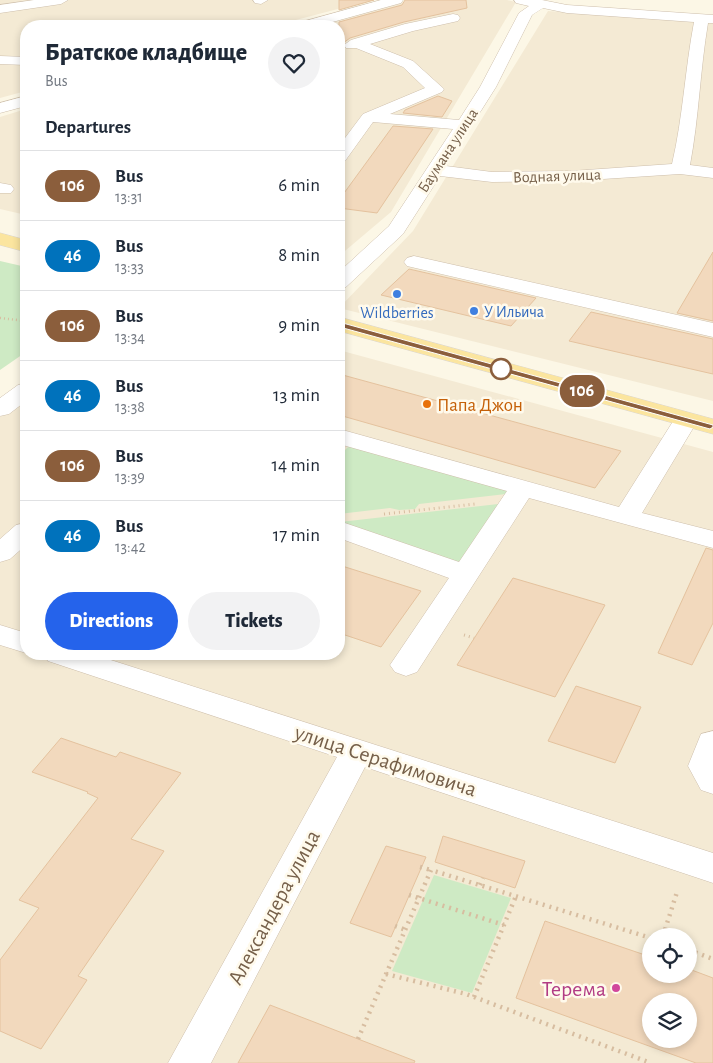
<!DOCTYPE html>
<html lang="en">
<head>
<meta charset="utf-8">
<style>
	body { margin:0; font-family:"Alegreya Sans",sans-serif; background:#f2f2f3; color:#1f2937; height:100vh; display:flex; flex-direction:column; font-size:19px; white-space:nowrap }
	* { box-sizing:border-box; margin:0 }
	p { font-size:16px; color:#747a83 }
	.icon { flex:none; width:28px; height:28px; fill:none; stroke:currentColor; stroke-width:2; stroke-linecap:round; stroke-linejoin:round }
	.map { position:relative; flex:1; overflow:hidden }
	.panel { position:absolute; left:20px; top:20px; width:325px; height:640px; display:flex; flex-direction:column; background:#fff; border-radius:20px; box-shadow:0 2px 8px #0003 }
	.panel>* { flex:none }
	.badge { padding:0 10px; border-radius:16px; font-size:18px; line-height:32px }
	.buttons { position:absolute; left:642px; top:928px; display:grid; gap:10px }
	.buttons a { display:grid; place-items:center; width:55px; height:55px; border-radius:50%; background:#fff; box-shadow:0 2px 8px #0003; font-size:25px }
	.map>.badge { position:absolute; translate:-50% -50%; box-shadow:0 0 0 2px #fff }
	h2 { padding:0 25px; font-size:19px; line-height:45px }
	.round { display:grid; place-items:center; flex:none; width:52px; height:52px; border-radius:26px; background:#f2f2f3 }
	.headline { display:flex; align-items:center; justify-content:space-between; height:85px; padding:0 25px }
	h1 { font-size:24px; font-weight:800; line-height:38px }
	.primary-button { display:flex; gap:10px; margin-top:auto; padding:10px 25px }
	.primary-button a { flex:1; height:58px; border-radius:30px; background:#2563eb; color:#fff; font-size:20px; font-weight:800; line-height:58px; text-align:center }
	.primary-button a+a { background:#f2f2f3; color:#1f2937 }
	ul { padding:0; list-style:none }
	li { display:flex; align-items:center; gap:15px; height:70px; padding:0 25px; border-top:1px solid #e0e1e3 }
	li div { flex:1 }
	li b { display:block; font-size:19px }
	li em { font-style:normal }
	li .badge { min-width:55px; font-weight:700; text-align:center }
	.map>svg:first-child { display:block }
	.residential { fill:#f4ead4; fill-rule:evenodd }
	.green { fill:#ceeac4 }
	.building { fill:#f2d9bd; stroke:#e4c29e; fill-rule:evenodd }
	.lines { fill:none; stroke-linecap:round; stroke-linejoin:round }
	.minor-casing { stroke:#cebfac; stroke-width:1 }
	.major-casing { stroke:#dbd6d0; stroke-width:1 }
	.path-far2 { stroke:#d7bda0; stroke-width:2.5; stroke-dasharray:1 3; stroke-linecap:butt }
	.path-far1 { stroke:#d7bda0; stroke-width:3; stroke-dasharray:1 4; stroke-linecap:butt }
	.path { stroke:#d7bda0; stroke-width:4.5; stroke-dasharray:2 5; stroke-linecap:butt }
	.minor { fill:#fff; fill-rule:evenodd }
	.major { fill:#fbe59f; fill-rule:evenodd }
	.line { fill:#8b5e3c; stroke:#fff }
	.shop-dot { fill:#3f7fe0; stroke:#fffaec; stroke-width:2 }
	.stop-dot { fill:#fff; stroke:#8b5e3c; stroke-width:2.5 }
	.food-dot { fill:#e8710a; stroke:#fffaec; stroke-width:2 }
	.hotel-dot { fill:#d1479c; stroke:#fffaec; stroke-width:2 }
	.labels { text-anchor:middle; stroke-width:5; stroke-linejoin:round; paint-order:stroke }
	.far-street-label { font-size:16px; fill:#76604a; stroke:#fffaec }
	.far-shop-label { font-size:16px; fill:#366cbe; stroke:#fffaec; text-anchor:start }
	.food-label { font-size:19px; fill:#c56008; stroke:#fffaec; text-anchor:start }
	.near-street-label { font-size:22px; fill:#76604a; stroke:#fffaec }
	.near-hotel-label { font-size:22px; fill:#b23c85; stroke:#fffaec; text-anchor:end }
</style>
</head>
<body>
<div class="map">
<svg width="713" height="1063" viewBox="0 0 713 1063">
	<rect width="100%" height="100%" fill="#fcf7e6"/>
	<path class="residential" d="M0,0H372L273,26H26V91L0,98Z
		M410,0H507L516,2L391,212L339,256V26H318Z
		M548,11L713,23V401L339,308L413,231Z
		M26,109V215L0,209V117Z
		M339,350L713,452V1063H0V417L26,399V654H339ZM651,936H689V974H651ZM651,1001H689V1039H651Z"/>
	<path class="green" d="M0,261L26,267V352L0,370Z
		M350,445L510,489L506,494L419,504L415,509L399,510L390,508L339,514V456Z
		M507,503L463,570L339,525L343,524L340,522Z
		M434,875L511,898L472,993L392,971Z"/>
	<path class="building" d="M339,0H374L339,10Z
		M405,0H466L467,8L404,22L350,38L339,46V22L402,5Z
		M438,96L452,101L442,117L403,113L405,110Z
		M393,126L433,129L377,213L339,208V200Z
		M713,252V321L677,313Z
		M409,269L536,298L511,326L381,295Z
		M591,312L713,339V374L569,341Z
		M339,374L621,451L595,488L339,415Z
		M706,548L713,550V623L692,665L658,653Z
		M339,565L421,591L381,647L339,633Z
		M513,578L605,605L555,697L457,665Z
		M576,686L641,707L615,763L548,741Z
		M61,738L116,757L120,752L181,773L131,839L164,851L78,976L87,980L41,1049L0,1031V960L39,908L19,900L98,798L87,793L88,792L32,772Z
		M443,836L525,861L515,888L435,862Z
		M386,846L426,857L391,937L350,923Z
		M545,921L651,957V974H689V969L713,978V1063H696L516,998ZM651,1001H689V1039H651Z
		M270,1005L415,1061L414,1063H238Z"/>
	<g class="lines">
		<g class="minor-casing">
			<path id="minor" d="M34,0H68L61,4L0,13V5Z
				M253,0H268L261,4L255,3Z
				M381,0H403L401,3L318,26H296L298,23Z
				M514,0H542L567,5L713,15V23H708C700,70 699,118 690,165L713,168V178L680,174L572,181L492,182L440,176L403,234L346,287L339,289V272L389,226L453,129L373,122L345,161L339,162V146L363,114L425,88L403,67L356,48H346L344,45L351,40L405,24L453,14L458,15L460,18L458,21L413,31L370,44L413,61L444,89L442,92L390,114L459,120L480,87L519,13L529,6L516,3ZM543,8L567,13L694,22C685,69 683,117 672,164L572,171L492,172L446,166L496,87L532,15Z
				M0,56L26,57V65L0,64Z
				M26,96V106L0,113V103Z
				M0,183L11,185L14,189L11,193H0Z
				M414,256L713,323V337L407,266L404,262L407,258Z
				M26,383V401L9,414L0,416V398L18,385Z
				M686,413L695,415L698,420L642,513L713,531V548L529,498L417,672L406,676L395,672L390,665L449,578L339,538V521L459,562L507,491L339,444V429L619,507L677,415Z
				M26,523V545L10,559L0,562V539L16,525Z
				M0,625L26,633V653L0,645Z
				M44,654H92L713,853V883L365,767L211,1063H168L337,757L48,661Z
				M713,731V794L701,790L688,766L701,734Z"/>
		</g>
		<g class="major-casing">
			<path id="major" d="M0,233L26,240V252L0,245Z
				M339,317L713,419V434L339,331Z"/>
		</g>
		<path class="path-far2" d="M0,318L26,321"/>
		<path class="path-far1" d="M384,514L475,504
			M464,635L474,638"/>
		<path class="path" d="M420,867L431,870
			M480,885L483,878
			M409,895L504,925
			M395,926L406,930
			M663,936L677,892
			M689,950L713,959
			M386,974L466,994L651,1063
			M474,997L516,896
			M358,1039L431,870L651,938"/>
		<use href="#minor" class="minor"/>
		<use href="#major" class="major"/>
	</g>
	<path class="line" d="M339,322L713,425V427L710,429L336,326L335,324Z"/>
	<g class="shop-dot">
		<circle cx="397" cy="294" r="5"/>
		<circle cx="474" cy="311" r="5"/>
	</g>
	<circle class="stop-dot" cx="501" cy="369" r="10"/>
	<circle class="food-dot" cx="427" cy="404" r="5"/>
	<circle class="hotel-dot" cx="616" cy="988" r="5"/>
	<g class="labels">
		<g class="far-street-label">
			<text transform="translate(447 150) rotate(-57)" y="6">Баумана улица</text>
			<text transform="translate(557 175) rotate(-2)" y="6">Водная улица</text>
		</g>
		<g class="far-shop-label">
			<text x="484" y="317">У Ильича</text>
			<text x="397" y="318" text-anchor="middle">Wildberries</text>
		</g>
		<g class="food-label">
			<text x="437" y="411">Папа Джон</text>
		</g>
		<g class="near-street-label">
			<text transform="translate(386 760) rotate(18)" y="8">улица Серафимовича</text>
			<text transform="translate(273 907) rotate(-62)" y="8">Александера улица</text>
		</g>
		<g class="near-hotel-label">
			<text x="606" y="996">Терема</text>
		</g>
	</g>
</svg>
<div class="buttons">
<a><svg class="icon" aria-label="locate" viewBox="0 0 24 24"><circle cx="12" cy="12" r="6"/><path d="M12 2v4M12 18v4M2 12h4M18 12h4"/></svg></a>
<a><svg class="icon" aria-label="layers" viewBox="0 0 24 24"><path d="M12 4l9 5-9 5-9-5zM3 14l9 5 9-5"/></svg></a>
</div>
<b class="badge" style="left:582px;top:391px;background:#8b5e3c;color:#fff">106</b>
<section class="panel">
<div class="headline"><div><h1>Братское кладбище</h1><p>Bus</p></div><a class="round"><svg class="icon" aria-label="heart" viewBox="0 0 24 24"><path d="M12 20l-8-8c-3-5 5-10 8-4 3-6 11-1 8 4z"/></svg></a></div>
<h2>Departures</h2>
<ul>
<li><span class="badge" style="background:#8b5e3c;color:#fff">106</span><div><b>Bus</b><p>13:31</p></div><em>6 min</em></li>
<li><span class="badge" style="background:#0072bc;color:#fff">46</span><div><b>Bus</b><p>13:33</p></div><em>8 min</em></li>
<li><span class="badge" style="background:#8b5e3c;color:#fff">106</span><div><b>Bus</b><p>13:34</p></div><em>9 min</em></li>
<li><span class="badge" style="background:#0072bc;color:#fff">46</span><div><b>Bus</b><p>13:38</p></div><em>13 min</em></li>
<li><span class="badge" style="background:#8b5e3c;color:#fff">106</span><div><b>Bus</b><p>13:39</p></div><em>14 min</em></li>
<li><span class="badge" style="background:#0072bc;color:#fff">46</span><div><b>Bus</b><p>13:42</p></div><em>17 min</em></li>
</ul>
<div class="primary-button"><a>Directions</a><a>Tickets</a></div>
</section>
</div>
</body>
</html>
